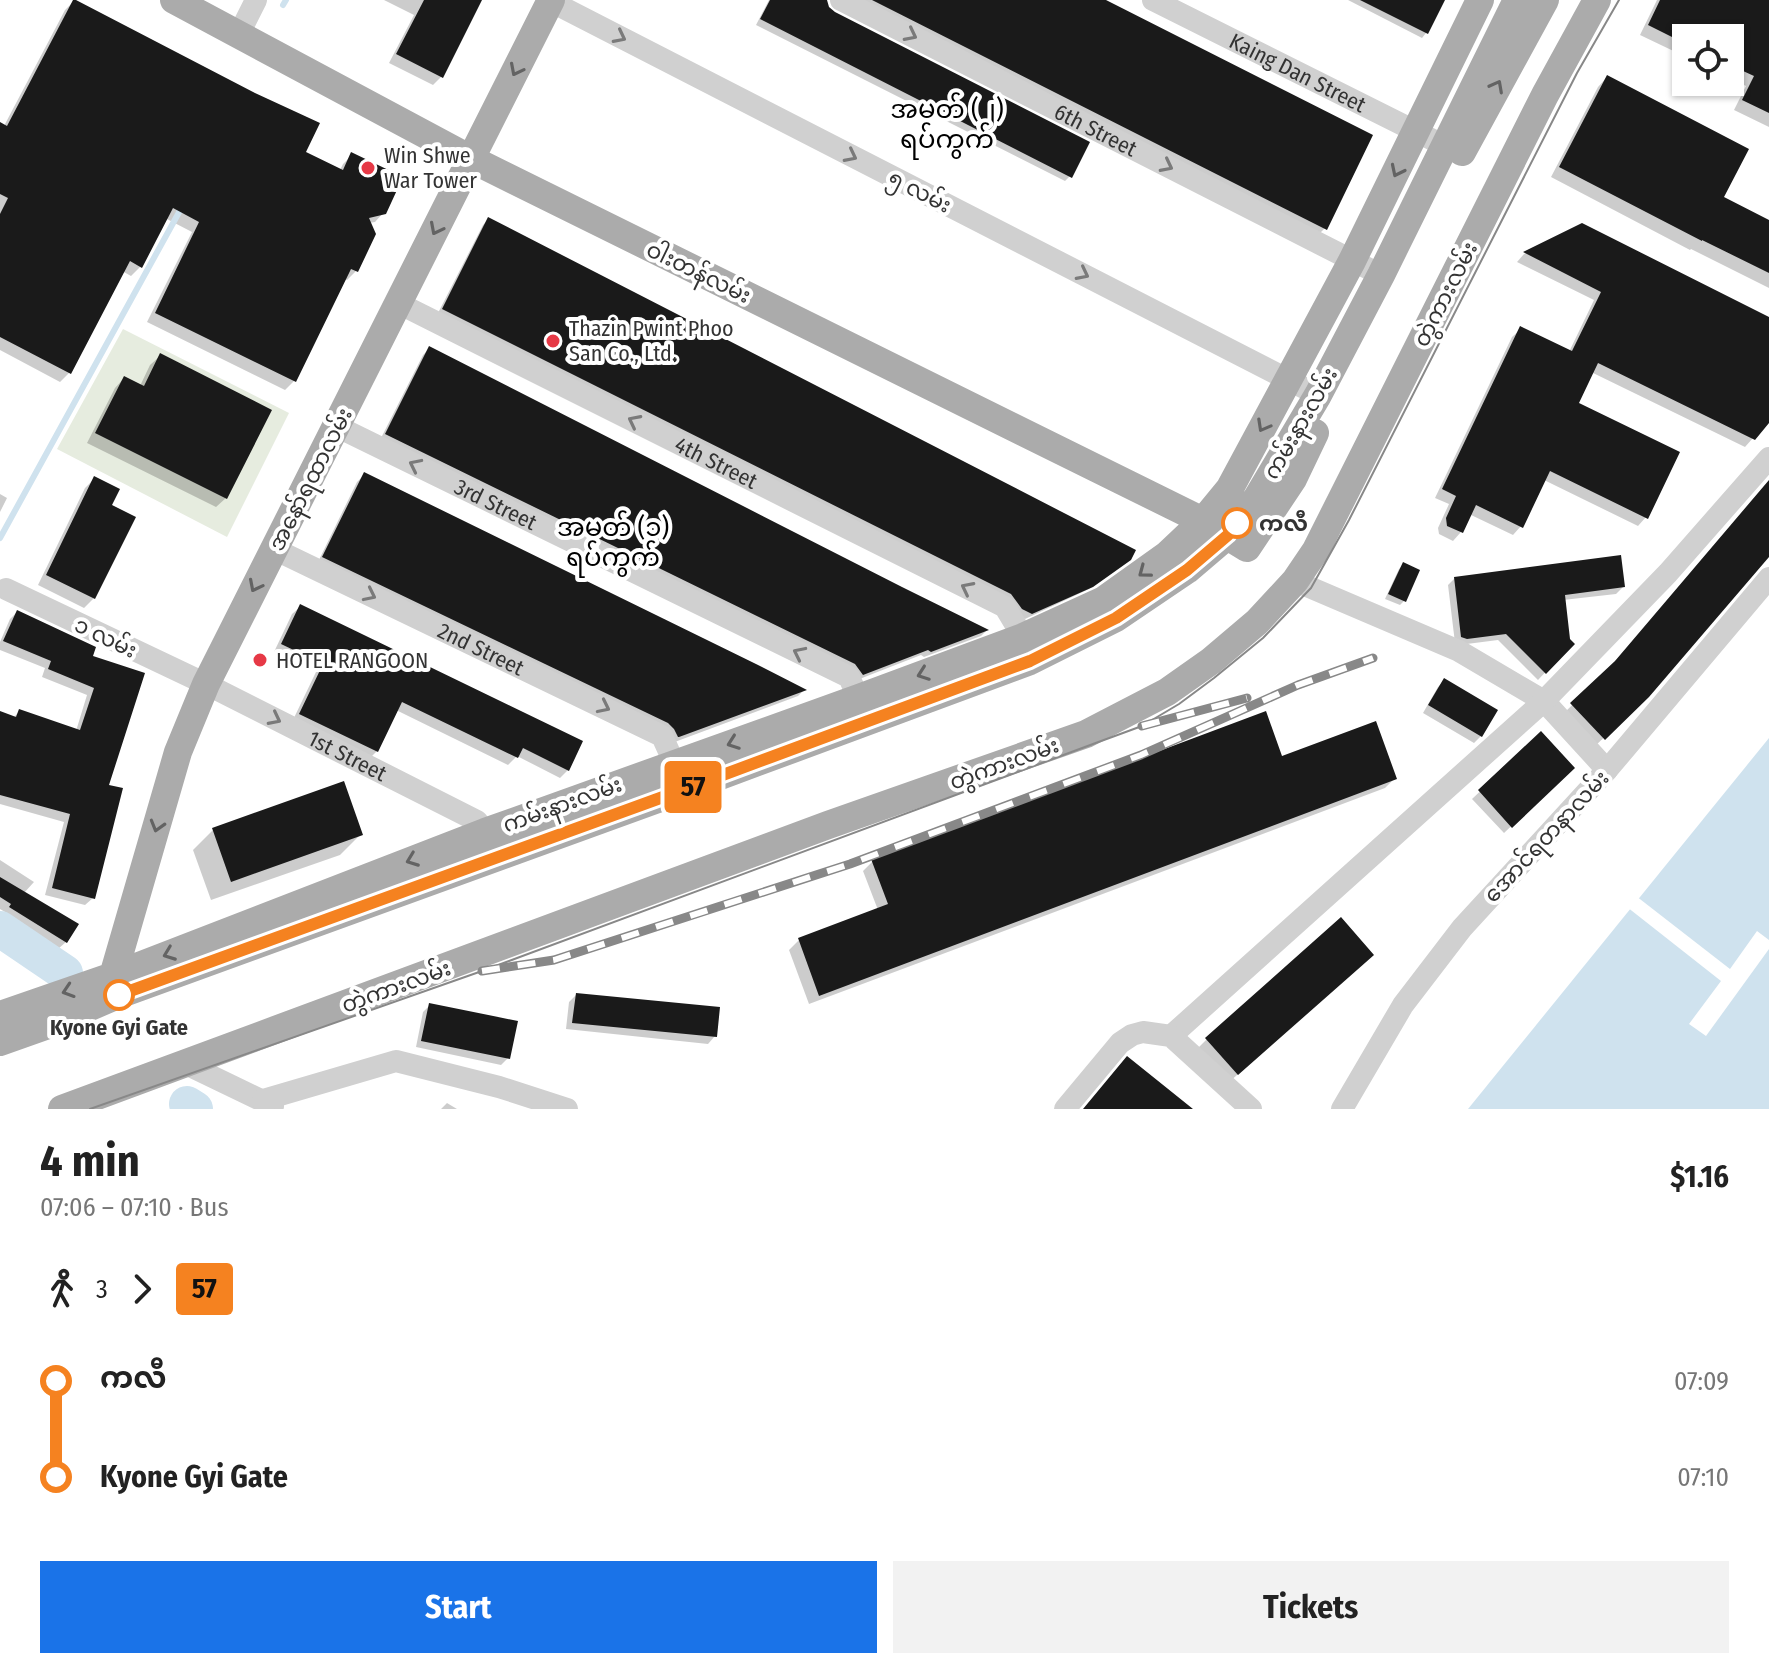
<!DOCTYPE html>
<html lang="en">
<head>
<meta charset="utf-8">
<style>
	body { margin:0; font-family:"Fira Sans Condensed","Noto Sans Myanmar",sans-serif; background:#f2f2f2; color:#222; height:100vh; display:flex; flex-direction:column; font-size:30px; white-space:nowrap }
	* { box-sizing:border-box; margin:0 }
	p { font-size:26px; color:#767676 }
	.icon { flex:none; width:44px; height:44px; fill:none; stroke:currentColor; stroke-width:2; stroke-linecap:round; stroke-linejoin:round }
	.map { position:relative; height:1109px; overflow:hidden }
	.details { display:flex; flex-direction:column; background:#fff; flex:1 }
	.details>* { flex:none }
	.badge { padding:0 16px; border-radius:6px; font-size:28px; line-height:52px }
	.fabs { position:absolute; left:1672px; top:24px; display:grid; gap:16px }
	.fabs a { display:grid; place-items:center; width:72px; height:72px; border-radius:0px; background:#fff; box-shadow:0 2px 6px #0004; font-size:40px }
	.map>.badge { position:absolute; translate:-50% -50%; box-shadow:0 0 0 4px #fff }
	.legs { display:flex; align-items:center; gap:12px; height:88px; padding:0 40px; font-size:26px }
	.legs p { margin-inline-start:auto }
	.headline { display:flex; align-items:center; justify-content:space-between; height:136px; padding:0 40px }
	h1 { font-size:44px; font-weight:700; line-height:60px }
	.button { display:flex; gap:16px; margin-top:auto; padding:16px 40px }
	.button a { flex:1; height:92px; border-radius:0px; background:#1a73e8; color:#fff; font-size:32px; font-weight:700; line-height:92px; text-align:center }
	.button a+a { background:#f2f2f2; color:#222 }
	ul { padding:0 40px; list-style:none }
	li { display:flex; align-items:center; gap:28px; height:96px; font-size:30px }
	li i { display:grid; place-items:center; width:12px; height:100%; margin:0 10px; background:currentColor }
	li i::after { content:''; width:20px; height:20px; margin:-10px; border:6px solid; border-radius:50%; background:#fff }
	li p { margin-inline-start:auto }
	li:first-child i { background:linear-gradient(#0000 50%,currentColor 0) }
	li:last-child i { background:linear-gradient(currentColor 50%,#0000 0) }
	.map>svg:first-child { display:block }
	.green { fill:#e6ecdf }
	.water { fill:#cfe2ee }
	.pier { fill:#fff }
	.shadow { fill:#0003 }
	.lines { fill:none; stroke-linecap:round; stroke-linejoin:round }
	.stream { stroke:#cfe2ee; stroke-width:6 }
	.river { stroke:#cfe2ee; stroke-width:36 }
	.building { fill:#1a1a1a }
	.minor { stroke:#d0d0d0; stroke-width:22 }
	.major { stroke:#ababab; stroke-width:28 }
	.tram { stroke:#888; stroke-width:2 }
	.rail-casing { stroke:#888; stroke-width:9 }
	.rail { stroke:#fff; stroke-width:6; stroke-dasharray:18; stroke-linecap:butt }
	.oneway { stroke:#7a7a7a }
	.oneway2 { stroke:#636363 }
	.line-1-casing { stroke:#fff; stroke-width:18 }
	.line-1 { stroke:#f58220; stroke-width:12 }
	.poi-dot { fill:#e63946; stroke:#fff; stroke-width:3 }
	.stop-1-dot { fill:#fff; stroke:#f58220; stroke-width:4 }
	.labels { text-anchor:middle; stroke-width:8; stroke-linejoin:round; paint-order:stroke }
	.street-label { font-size:22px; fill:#333; stroke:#fff }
	.poi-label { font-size:22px; fill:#333; stroke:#fff; text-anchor:start }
	.stop-label { font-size:22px; font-weight:bold; fill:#333; stroke:#fff; text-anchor:start }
	.quarter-label { font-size:26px; fill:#000; stroke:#fff }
</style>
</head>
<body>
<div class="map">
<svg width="1769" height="1109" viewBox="0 0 1769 1109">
	<rect width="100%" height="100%" fill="#fff"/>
	<path class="green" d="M123,329L289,413L227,537L57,449Z"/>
	<path class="water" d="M1769,738V1109H1468Z"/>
	<path class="pier" d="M1636,896L1730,969L1757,931L1769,940V949L1706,1036L1689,1024L1721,981L1627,907Z"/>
	<path class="shadow" d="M384,0H480L441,77L433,85L389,63L414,15Z
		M769,0H825L828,9L1070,176L1065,181L756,25Z
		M858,0H1102L1325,228L1320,233Z
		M1348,0H1443L1426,33L1422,38Z
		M1657,0H1769V127L1734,110L1746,86L1730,78V38H1686V57L1640,35Z
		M74,1L304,153L340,170L343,164L352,155L384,212L375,222L369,223L356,271L347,280L345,279L294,381L285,390L147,322L192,232L165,218L140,267L131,276L122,271L69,373L60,382L0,350V130L4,126L65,10Z
		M1607,77L1722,198L1769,222V288L1691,249L1690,250L1551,177L1598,87Z
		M489,219L1123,565L1089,589L1025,619L437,315L483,225Z
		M1582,225L1769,319V420L1745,447L1591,372L1576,404L1646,517L1638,526L1544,480L1521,526L1513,535L1469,514L1461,532L1453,541L1439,534L1438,528L1449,504L1435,498L1512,337L1521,329L1569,352L1594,300L1517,262L1524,254Z
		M429,349L986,631L981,636L924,657L921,655L857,680L380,440L423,355Z
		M160,356L226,498L216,507L87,443L115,388L124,378L140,386L150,365Z
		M364,475L804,690L798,696L672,743L317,564L357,482Z
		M95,478L110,506L94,598L84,608L38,585L85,488Z
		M1769,482V555L1647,697L1594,747L1563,714L1608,670Z
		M0,494L7,498L0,512Z
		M1403,565L1404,601L1400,605L1385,599L1399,569Z
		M1455,578L1623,587L1616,594L1563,600L1568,640L1572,644L1538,680L1498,640L1459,645L1455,643L1448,585Z
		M300,607L568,770L560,778L517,756L508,765L396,710L377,751L369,759L292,722L316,672L274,652L292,614Z
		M17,612L90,658L143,675L107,786L93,898L85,905L45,895L64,822L0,804V713L13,718L20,711L76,731L87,695L42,677L45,668L0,650V642L10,619Z
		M1445,680L1481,736L1474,743L1423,713L1438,687Z
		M1541,734L1573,768L1504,833L1472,799Z
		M1281,759L1395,778L1385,788L809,1004L789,950L799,940L878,910L863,871L873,861Z
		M213,830L360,835L340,855L211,900L193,850Z
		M0,860L34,882L24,893L66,942L58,949L3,915L5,912L0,909Z
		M1362,964L1228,1083L1197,1049L1207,1039Z
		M576,995L715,1036L708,1044L566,1029L569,1002Z
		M430,1005L508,1058L501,1065L416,1047L423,1012Z
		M447,1103L457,1109H441Z"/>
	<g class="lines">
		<path class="stream" d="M283,5L286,0
			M0,538L183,205"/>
		<path class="river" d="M0,929L65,973
			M187,1104L195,1109"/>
	</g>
	<path class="building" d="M73,0H76L255,93L320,123L306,152L343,170L351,152L403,177L386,214L369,218L376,234L358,272L351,269L296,382L155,313L199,222L173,208L142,268L130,261L71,374L0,337V214L8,198L0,194V122L7,126Z
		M424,0H482L443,78L396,54Z
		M770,0H827L829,7L835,12L1090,142L1072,178L760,19Z
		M872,0H1106L1373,135L1327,230Z
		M1360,0H1445L1428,34Z
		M1660,0H1769V113L1742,100L1754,76L1730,65V38H1686V44L1648,25Z
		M1607,75L1749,149L1724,197L1769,220V273L1702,240V241L1559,167Z
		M488,217L1136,550L1131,560L1093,587L1032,614L1022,609L1011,594L442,309Z
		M1582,223L1769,317V423L1755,440L1598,363L1579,403L1680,452L1648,519L1550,471L1523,528L1476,505L1463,533L1447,526L1446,518L1456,496L1442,489L1520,326L1572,351L1601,292L1523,252Z
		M429,346L902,587L989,630L931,652L928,650L863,675L855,664L385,434Z
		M160,353L272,410L227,499L95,433L124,376L144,386Z
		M364,472L756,664L807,690L679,737H678L674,729L668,723L322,557Z
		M94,476L120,489L112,505L136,517L95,599L46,575Z
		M1769,480V557L1649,697L1605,740L1570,703L1615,661Z
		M1621,555L1625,587L1565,595L1570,639L1575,644L1546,674L1506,634L1467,639L1461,637L1454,577Z
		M1403,562L1420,570L1406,602L1388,594Z
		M300,604L583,741L569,771L523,748L518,758L402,702L378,752L299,714L323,664L281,644Z
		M17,610L96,647L93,656L145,673L109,785L123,788L95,899L52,888L70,814L0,795V711L16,717L19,709L80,730L94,688L48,669L51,661L3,641Z
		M1444,678L1498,710L1482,737L1428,705Z
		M1266,711L1282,756L1376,721L1397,779L819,996L798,938L888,904L871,859Z
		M1541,731L1575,768L1512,828L1478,790Z
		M344,781L363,835L231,882L212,828Z
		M0,877L79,924L67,943L9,907L11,904L0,897Z
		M1341,917L1374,955L1238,1075L1205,1038Z
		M576,993L720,1007L717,1037L572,1023Z
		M429,1003L518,1021L510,1059L421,1041Z
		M1127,1056L1193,1109H1083Z"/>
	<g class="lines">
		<g class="minor">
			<path d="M548,0L1318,395"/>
			<path id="s1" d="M841,0L1381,275"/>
			<path id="s2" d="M1153,0L1445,146"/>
			<path d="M239,34L256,0"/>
			<path id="s3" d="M398,303L1005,607L1023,637L1027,652"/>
			<path id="s4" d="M336,426L849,677L865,713"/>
			<path id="s5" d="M274,549L662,736L680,776"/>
			<path d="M1295,581L1459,651L1544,701L1607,770"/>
			<path id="s6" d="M6,589L206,684L477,821L485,832L490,847"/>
			<path d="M1171,1036L1544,701L1668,573L1769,458"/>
			<path d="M184,1063L273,1106"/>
			<path d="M263,1100L396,1061L499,1087L567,1109"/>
			<path d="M1065,1109L1120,1043L1132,1035L1143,1032L1171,1036L1251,1109"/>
			<path d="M1342,1109L1403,1005L1462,928L1607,770L1769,578"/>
		</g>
		<path class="major" d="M174,0L471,159L1203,521L1247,548L1293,479L1315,433
			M1462,152L1545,0
			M113,976L178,752L206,684L551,0
			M0,1015L113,976L485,832L859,698L1023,637L1104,600L1167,555L1203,521L1230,488L1352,261L1480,0
			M0,1042L48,1025L118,995L685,789L1030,661L1116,618L1187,570L1228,535L1257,498L1318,395L1381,275L1517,0
			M62,1109L828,825L1086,734L1167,692L1211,661L1257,622L1295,581L1316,550L1545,95L1597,0"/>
		<path class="tram" d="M90,1109L482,971L1093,744L1142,726L1179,704L1214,678L1263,638L1311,588L1349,520L1577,73L1619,0"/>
		<g class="rail-casing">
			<path id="rail" d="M1142,726L1247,698
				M482,971L554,960L850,864L1141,755L1298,685L1373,658"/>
		</g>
		<use href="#rail" class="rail"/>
	</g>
	<defs><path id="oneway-chevron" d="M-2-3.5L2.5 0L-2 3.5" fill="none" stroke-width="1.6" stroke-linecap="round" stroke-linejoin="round" transform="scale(2)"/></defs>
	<g class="oneway">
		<use href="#oneway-chevron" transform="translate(911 35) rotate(27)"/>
		<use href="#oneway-chevron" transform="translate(620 37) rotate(27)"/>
		<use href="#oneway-chevron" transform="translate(851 156) rotate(27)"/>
		<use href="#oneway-chevron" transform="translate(1167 166) rotate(27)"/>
		<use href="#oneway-chevron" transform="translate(1083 274) rotate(27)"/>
		<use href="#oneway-chevron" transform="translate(634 421) rotate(-153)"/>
		<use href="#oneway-chevron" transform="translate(415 465) rotate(-154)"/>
		<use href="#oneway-chevron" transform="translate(967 588) rotate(-153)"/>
		<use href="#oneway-chevron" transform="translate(370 595) rotate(26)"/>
		<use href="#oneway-chevron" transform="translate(799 653) rotate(-154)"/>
		<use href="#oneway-chevron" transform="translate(604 707) rotate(26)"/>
		<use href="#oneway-chevron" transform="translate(275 719) rotate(27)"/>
	</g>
	<g class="oneway2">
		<use href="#oneway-chevron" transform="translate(516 70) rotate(117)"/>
		<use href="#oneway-chevron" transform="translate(1497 86) rotate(-62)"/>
		<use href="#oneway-chevron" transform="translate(1397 171) rotate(116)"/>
		<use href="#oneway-chevron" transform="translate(436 229) rotate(117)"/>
		<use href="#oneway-chevron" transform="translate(1263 426) rotate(119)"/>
		<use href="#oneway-chevron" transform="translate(1144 572) rotate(143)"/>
		<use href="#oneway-chevron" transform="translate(255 586) rotate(117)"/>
		<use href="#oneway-chevron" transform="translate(923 674) rotate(160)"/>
		<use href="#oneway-chevron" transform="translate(733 743) rotate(160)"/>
		<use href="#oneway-chevron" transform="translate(157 826) rotate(106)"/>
		<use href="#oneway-chevron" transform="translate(412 860) rotate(159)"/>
		<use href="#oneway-chevron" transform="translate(169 954) rotate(159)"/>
		<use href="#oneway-chevron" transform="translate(68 991) rotate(162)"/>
	</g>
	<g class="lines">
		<g class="line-1-casing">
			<path id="line-1" d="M119,995L685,789L1030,661L1116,618L1187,570L1228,535L1237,523"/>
		</g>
		<use href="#line-1" class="line-1"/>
	</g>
	<g class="poi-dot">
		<circle cx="368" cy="168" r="8"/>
		<circle cx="553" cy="341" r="8"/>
		<circle cx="260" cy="660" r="8"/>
	</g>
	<g class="stop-1-dot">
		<circle cx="1237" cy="523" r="14"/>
		<circle cx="119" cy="995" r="14"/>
	</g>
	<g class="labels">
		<g class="street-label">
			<text dy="8" stroke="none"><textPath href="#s2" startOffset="162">Kaing Dan Street</textPath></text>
			<text dy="8" stroke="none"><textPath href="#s1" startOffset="286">6th Street</textPath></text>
			<text transform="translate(920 191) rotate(27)" y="8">၅ လမ်း</text>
			<text transform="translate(699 272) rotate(26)" y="8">ဝါးတန်လမ်း</text>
			<text transform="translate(1445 294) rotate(-63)" y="8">တွဲကားလမ်း</text>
			<text transform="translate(1300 423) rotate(-60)" y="8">ကမ်းနားလမ်း</text>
			<text dy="8" stroke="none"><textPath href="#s3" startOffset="356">4th Street</textPath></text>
			<text transform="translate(310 479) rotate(-63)" y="8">အနော်ရထာလမ်း</text>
			<text dy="8" stroke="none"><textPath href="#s4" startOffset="178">3rd Street</textPath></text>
			<text transform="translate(106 637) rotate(26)" y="8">၁ လမ်း</text>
			<text dy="8" stroke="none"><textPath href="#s5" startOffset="230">2nd Street</textPath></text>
			<text dy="8" stroke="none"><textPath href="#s6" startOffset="380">1st Street</textPath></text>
			<text transform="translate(1004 763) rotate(-20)" y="8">တွဲကားလမ်း</text>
			<text transform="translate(562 804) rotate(-20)" y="8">ကမ်းနားလမ်း</text>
			<text transform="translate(1546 836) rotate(-47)" y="8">အောင်ရတနာလမ်း</text>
			<text transform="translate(396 986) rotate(-20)" y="8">တွဲကားလမ်း</text>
		</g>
		<g class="poi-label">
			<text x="384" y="163">Win Shwe<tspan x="384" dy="25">War Tower</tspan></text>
			<text x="569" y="336">Thazin Pwint Phoo<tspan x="569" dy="25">San Co., Ltd.</tspan></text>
			<text x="276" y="668">HOTEL RANGOON</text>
		</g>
		<g class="stop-label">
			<text x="1259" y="531">ကလီ</text>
			<text x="119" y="1035" text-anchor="middle">Kyone Gyi Gate</text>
		</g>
		<g class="quarter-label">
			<text x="947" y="118">အမှတ် (၂)<tspan x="947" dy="30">ရပ်ကွက်</tspan></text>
			<text x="613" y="536">အမှတ် (၁)<tspan x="613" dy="30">ရပ်ကွက်</tspan></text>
		</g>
	</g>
</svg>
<div class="fabs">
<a><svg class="icon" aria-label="locate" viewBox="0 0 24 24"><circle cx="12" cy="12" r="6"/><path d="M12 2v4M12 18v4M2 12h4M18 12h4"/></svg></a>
</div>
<b class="badge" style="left:693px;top:787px;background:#f58220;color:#111">57</b>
</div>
<section class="details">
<div class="headline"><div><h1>4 min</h1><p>07:06 – 07:10 · Bus</p></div><b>$1.16</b></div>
<div class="legs"><svg class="icon" aria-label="walk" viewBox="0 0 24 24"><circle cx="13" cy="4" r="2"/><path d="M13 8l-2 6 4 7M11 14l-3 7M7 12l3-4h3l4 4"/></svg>3<svg class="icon" aria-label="forward" viewBox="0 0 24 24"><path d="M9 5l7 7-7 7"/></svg><b class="badge" style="background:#f58220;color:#111">57</b></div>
<ul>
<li><i style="color:#f58220"></i><b>ကလီ</b><p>07:09</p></li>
<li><i style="color:#f58220"></i><b>Kyone Gyi Gate</b><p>07:10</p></li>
</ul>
<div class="button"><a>Start</a><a>Tickets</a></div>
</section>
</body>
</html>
